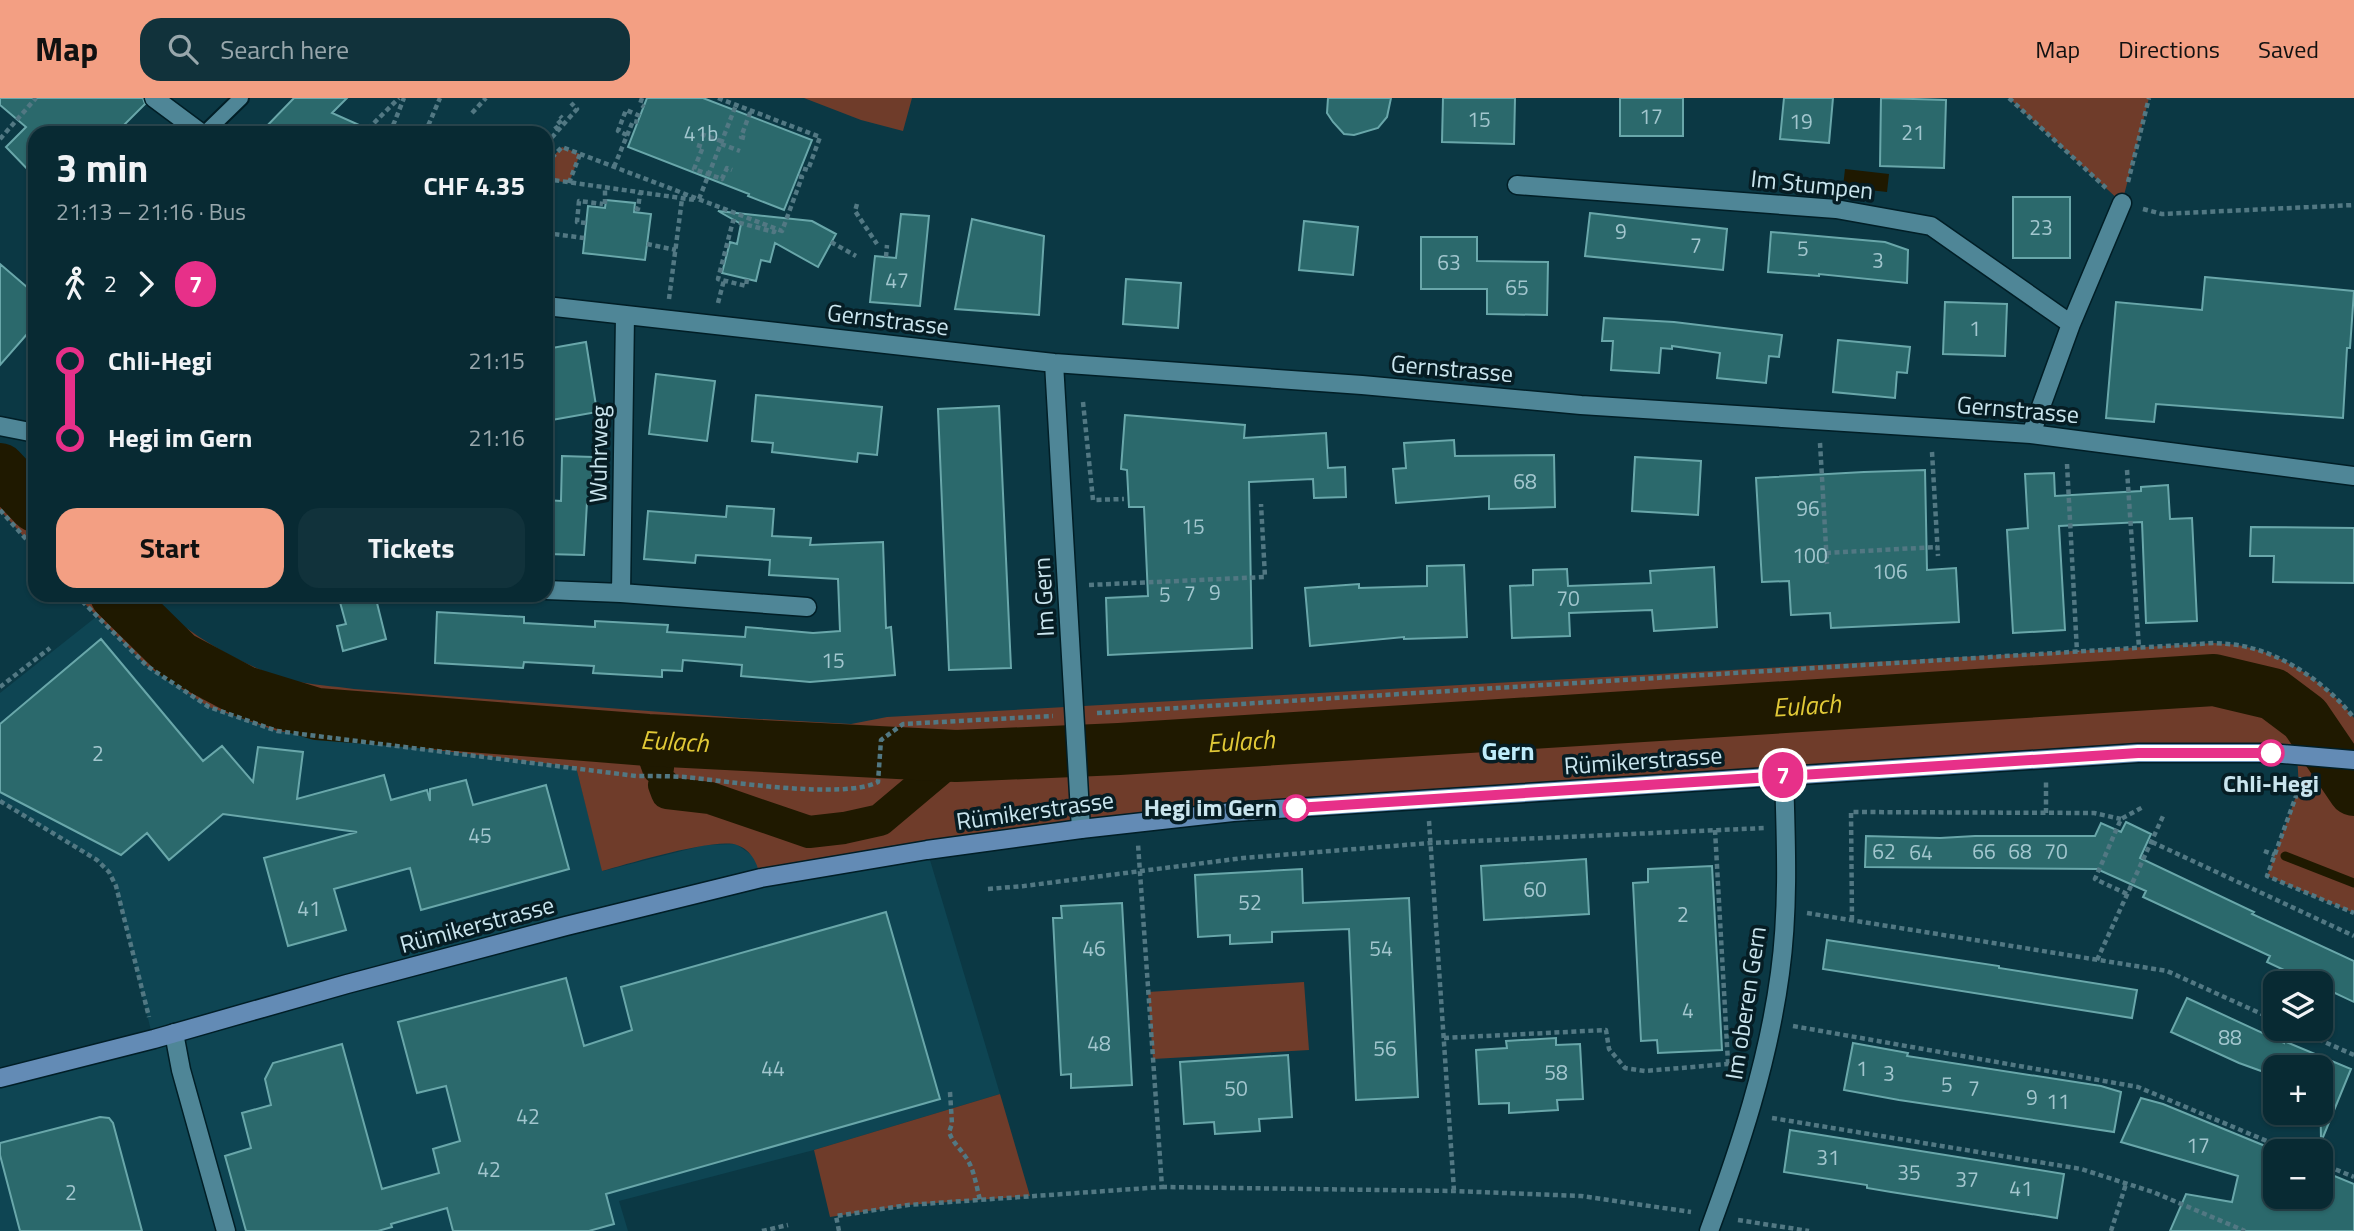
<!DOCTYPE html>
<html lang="en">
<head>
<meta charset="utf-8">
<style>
	body { margin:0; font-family:"Titillium Web",sans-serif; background:#11323b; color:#f1f3f6; height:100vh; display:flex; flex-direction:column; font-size:26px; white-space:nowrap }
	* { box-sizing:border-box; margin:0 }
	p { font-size:23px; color:#98a7ac }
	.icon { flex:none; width:38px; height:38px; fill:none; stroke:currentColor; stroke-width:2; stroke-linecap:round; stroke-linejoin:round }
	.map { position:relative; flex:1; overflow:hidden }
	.drawer { position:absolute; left:28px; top:28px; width:525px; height:476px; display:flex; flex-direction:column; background:#082a33; border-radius:21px; box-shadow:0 2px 5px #0004,0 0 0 2px #29464e }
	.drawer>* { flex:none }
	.badge { padding:0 14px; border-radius:23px; font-size:24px; line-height:46px }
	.tools { position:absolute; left:2263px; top:873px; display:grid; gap:14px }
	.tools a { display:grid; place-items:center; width:70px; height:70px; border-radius:14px; background:#082a33; box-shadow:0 2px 5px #0004,0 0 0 2px #29464e; font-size:35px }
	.map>.badge { position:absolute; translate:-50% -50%; box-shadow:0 0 0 4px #fff }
	.legs { display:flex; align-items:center; gap:10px; height:77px; padding:0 28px; font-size:23px }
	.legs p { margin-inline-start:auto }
	.headline { display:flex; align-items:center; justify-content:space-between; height:119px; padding:0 28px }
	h1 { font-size:38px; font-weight:700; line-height:52px }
	.button { display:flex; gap:14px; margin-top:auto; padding:14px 28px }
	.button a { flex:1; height:80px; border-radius:21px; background:#f39f83; color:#111; font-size:28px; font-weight:700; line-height:80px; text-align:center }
	.button a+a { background:#11323b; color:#f1f3f6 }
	ul { padding:0 28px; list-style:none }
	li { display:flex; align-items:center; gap:24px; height:77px; font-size:26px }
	li i { display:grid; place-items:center; width:10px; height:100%; margin:0 9px; background:currentColor }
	li i::after { content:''; width:18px; height:18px; margin:-9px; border:5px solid; border-radius:50%; background:#082a33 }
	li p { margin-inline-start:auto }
	li:first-child i { background:linear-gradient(#0000 50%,currentColor 0) }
	li:last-child i { background:linear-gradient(currentColor 50%,#0000 0) }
	header { display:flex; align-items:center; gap:42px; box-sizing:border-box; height:98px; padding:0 35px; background:#f39f83; color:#111 }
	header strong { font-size:33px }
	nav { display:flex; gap:38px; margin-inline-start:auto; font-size:24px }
	.search { width:490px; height:63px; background:#11323b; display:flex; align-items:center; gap:18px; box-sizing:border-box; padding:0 24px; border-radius:21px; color:#98a7ac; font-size:26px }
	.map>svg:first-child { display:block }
	.built { fill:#0e4553 }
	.green { fill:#6f3c2a }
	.water { fill:#1f1900 }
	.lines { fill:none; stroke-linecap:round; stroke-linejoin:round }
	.stream { stroke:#1f1900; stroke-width:9 }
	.canal { stroke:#1f1900; stroke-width:32 }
	.river { stroke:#1f1900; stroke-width:52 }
	.building { fill:#2b696c; stroke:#69a7aa; stroke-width:2 }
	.service-casing { stroke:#011e26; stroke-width:18 }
	.minor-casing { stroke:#011e26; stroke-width:21 }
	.secondary-casing { stroke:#011e26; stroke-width:21 }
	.path { stroke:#527883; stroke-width:4.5; stroke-dasharray:5 3.5; stroke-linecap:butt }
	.service { stroke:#4f8697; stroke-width:14 }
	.minor { stroke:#4f8697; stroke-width:18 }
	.secondary { stroke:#638bb5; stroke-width:18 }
	.line-1-casing { stroke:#fff; stroke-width:16 }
	.line-1 { stroke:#e73089; stroke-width:10 }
	.stop-1-dot { fill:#fff; stroke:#e73089; stroke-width:3.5 }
	.labels { text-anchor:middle; stroke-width:7; stroke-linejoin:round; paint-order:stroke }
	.number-label { font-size:21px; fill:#a2c6ce }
	.street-label { font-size:24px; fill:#cae5ee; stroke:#061d24 }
	.stop-label { font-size:24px; font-weight:bold; fill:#cae5ee; stroke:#061d24 }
	.water-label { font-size:26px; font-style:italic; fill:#e1c937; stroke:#061d24 }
	.neighbourhood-label { font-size:26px; font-weight:bold; fill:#c0edfc; stroke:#061d24 }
</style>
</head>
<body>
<header>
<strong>Map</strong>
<div class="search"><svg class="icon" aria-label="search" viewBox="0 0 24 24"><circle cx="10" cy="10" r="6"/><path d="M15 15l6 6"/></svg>Search here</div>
<nav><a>Map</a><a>Directions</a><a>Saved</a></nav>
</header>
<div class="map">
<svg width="2354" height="1133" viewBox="0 0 2354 1133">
	<rect width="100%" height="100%" fill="#0b3844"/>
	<path class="built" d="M96,519L147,568L209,608L277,633L576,669L603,773L705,747L736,746L756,760L761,780L927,752L1000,996L814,1052L619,1103L628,1133H0V980L153,941L116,788L109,774L97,762L0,703V595Z"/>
	<path class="green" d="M804,0H912L903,33L861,22Z
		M2009,0H2149L2122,105Z
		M562,49L580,56L569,85L546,81V66Z
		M0,356L14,363L35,386V451L0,412Z
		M76,497H146C188,535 235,566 290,582C310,587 334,588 354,591L742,620L851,626L887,619L2214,545C2225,546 2236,546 2247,549C2287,558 2329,588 2354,620V815L2267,778L2299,690L2297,657L2271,655L1233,714L761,780C757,766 753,753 737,747C716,739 628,766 602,773L576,669L277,633L209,609L147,568Z
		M1304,884L1309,952L1153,961L1148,894Z
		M1000,996L1030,1098L908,1107L830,1119L814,1052Z"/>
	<path class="water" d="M1845,71L1889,76L1887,94L1843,89Z"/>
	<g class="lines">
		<path class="stream" d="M2285,758L2354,785"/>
		<path class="canal" d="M648,642L658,670
			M664,687L667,695L710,700L809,734L844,730L880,722L956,658"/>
		<g class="river">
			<path d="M0,371L35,408"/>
			<path id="s1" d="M116,497L179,559L245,594L317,616L648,642L956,658L1119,651L2214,582L2273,596L2305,620L2354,692"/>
		</g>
	</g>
	<path class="building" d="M0,0H143L145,6L116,35H35V79L6,49L26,29L0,7Z
		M294,0H347L332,15L377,35H260Z
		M647,0H703L812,42L784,112L748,98L749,96L628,49Z
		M1328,0H1391L1387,19L1378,30L1354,37L1344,36L1333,24L1327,15Z
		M1443,0H1515L1514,46L1442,44Z
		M1620,0H1683V38H1620Z
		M1784,0H1833L1829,45L1780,41Z
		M1881,0L1946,2L1944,70L1880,68Z
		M2013,99H2070V160H2013Z
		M606,102L635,105L634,114L651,116L645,162L583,155L588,108L605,110Z
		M718,113L812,123L836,136L818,169L775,145L770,164L761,162L756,183L722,175L730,144L737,146L741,126Z
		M1590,115L1727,131L1723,172L1585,158Z
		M901,116L929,118L920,208L870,204L875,158L896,160Z
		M972,121L1044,138L1039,217L955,211Z
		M1304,123L1358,129L1353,177L1299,172Z
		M1771,134L1885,144L1908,152L1907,185L1819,176V178L1768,174Z
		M1421,139H1477V163L1548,164L1547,217L1487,216V191H1421Z
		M0,166L35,196V227L0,267Z
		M2205,179L2354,193L2350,250H2347L2343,320L2156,306L2154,324L2106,320L2116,204L2202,212Z
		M1126,181L1181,185L1178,230L1123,226Z
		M1945,204L2007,206L2005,258L1943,256Z
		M1604,220L1674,224L1782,237L1779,259L1769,258L1766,285L1717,280L1720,255L1672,248V251L1661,250L1659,275L1611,272L1613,243H1602Z
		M1838,242L1910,249L1907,275L1897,274L1895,300L1833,294Z
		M586,244L597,314L546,323V251Z
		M656,276L715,283L707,343L649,336Z
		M756,297L882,309L877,357L858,355L857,364L772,354L773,345L752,343Z
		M999,308L1011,570L949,572L938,311Z
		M1125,317L1245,327L1244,340L1326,335L1328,370L1345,369L1346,399L1314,400L1313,381L1249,384L1252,550L1108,557L1106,500L1148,498L1144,409H1129L1127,372L1121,371Z
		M1454,342L1455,358L1554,357L1555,409L1489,411V398L1396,405L1393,371L1406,370L1404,345Z
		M562,358L593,359L591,404H587L584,457L546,456V402L561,403Z
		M1635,359L1701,363L1698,417L1632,413Z
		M1925,372L1927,472L1956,470L1959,524L1831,530L1830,515L1791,517L1789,483L1762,484L1756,380L1864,374Z
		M2054,375L2055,398L2141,393V389L2168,387L2170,421L2192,420L2197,523L2146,525L2142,424L2059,428L2065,532L2013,535L2007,432L2028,430L2025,376Z
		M727,408L774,411L772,438L811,440L810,447L883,444L886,530L891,529L895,577L810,584L741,578L742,567L683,562L682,573L662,572V579L593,575L594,568L541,565L524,564L523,570L435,565L437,514L524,519V525L595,529V523L668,527L667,534L745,539L746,529L813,535L840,533L838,481L769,477L770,462L696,457L695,465L644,461L648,413L726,419Z
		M2251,429L2354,430V485L2273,484L2274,458H2250Z
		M1464,467L1467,539L1404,541V539L1310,548L1305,490L1359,486V490L1427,488V468Z
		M1714,469L1717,529L1654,533L1652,512L1569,515L1570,538L1512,540L1510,488L1533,487V472L1567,471L1568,488L1651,485L1650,473Z
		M338,497H375L386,541L343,553L337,528L346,526Z
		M101,541L203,663L222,648L253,684L258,649L303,654L297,701L384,677L391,702L427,692L430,703V691L466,682L473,707L546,687L569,771L421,812L410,770L334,791L346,832L288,848L264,760L357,734L223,716L169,762L147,735L121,757L0,694V626Z
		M2126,724L2151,736L2140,760L2254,814L2252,816L2354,863V904L2320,888V886H2314L2267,864L2270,858L2143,799L2146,793L2097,771L1865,769L1866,738L1940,740L1975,738H2095L2101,725L2121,734Z
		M1586,761L1589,816L1484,822L1481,768Z
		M1712,768L1722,952L1658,955L1657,942L1641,943L1633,785L1648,784V771Z
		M1302,771L1303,805L1409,800L1418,999L1356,1002L1349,831L1272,834V844L1230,846V837L1198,839L1195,777Z
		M1122,805L1132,987L1071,990V976L1061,977L1053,820H1062L1061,808Z
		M886,814L940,1001L606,1096L614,1126L589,1133H453L447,1110L391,1126L392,1129L378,1133H246L225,1058L251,1050L242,1015L271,1007L265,981L273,965L342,946L382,1091L439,1075L433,1051L460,1043L446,988L417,995L398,924L566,880L584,948L632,932L621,889Z
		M1827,842L1999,868V870L2137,892L2132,920L1823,871Z
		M2187,900L2284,945V943L2351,971L2321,1044L2320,970H2275V978L2239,965L2171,934Z
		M1556,940V947L1580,946L1583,1001L1557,1002L1558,1012L1509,1015V1005L1479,1006L1476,952L1507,950L1506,943Z
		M1853,945L1908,955L1907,958L2101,988L2121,994L2114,1034L1899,1002L1844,992Z
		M1288,957L1292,1019L1259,1021L1260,1033L1215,1036L1214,1024L1184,1026L1180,964Z
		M2141,1000L2163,1006L2275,1052V1099H2320V1072L2354,1086V1133H2170L2186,1096L2232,1104L2238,1078L2121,1044Z
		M100,1019L109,1020L113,1025L142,1133H20L0,1057V1045Z
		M1790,1032L2064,1076L2057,1120L1891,1094L1867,1090V1087L1784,1074Z"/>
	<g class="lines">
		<g class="service-casing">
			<path id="service" d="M205,35L241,0"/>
		</g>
		<g class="minor-casing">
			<path id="minor" d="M154,0L201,35
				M1517,87L1836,111L1931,128L2071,226L2031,336
				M546,208L1054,265L1362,287L1581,307L2031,336L2354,378
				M2071,226L2122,105
				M1054,265L1081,731
				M0,328L35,335
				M546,492L621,495L625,217
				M621,495L807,509
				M174,935L181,972L226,1133
				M1709,1133C1740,1049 1768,965 1780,875C1789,810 1786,743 1784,677"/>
		</g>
		<g class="secondary-casing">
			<path id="secondary" d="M0,980L154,941L347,886L566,828L761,780L927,752L1081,731L1233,714L2138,655H2271L2354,662"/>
		</g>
		<path class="path" d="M642,0L640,6L644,9
			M718,0L820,39L808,72L801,70
			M2009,0L2106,90
			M472,15L486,0
			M368,31L399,0
			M558,32L555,28L563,21L560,18
			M390,35L404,0
			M425,35L440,0
			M701,36L721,43
			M627,37L618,33L626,12L640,18
			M745,40L741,39L751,12
			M0,41L36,0
			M546,46L577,11L571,5
			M721,46L740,53
			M697,47L703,49L694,71L722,81L727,70L732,72
			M546,66L562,49L782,133L802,79L798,78
			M614,69L633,23L638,24
			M546,81L695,102
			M2128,84L2149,0
			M569,85L580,56
			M699,101L736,7
			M605,106V90
			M857,106L855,113L877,146
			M635,110L638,111L640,95
			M2143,111L2162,116L2354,107
			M586,125L577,124L579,103L603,106
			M546,135L584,140
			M831,144L856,158
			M647,146L676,152
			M886,159L887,147
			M747,181L746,188L718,181L733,123L774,134L775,130
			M669,201L682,101
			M718,205L724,182
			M1083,304L1093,402L1124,401
			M1820,345L1827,466
			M1932,354L1938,458
			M2067,366L2077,554
			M2127,372L2139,550
			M0,412L35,451
			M1826,455L1937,449
			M1089,487L1265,479L1261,406
			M76,497L147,568L209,609L277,633L636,678C652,678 669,678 685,679C727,683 843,702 878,684L881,642L903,626L1053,618
			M0,589L50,550
			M1097,615L2214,545C2225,546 2236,546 2247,549C2287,558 2329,588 2354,620
			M2299,679V690L2267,778L2354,815
			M0,703L97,762L109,774L116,788L149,919
			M2046,715V683
			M1429,723L1454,1093
			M1715,732L1728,965
			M2152,744L2354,838
			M2264,753L2275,757
			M988,791L1024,788L1243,760L1430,745L1765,730
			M2127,796L2095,781L2121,721L2143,709
			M1807,815L2167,873L2275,922
			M1852,822L1851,714L2094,715L2121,721
			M2097,862L2164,716
			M1793,928L2138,989L2293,1054
			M2295,931L2354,957
			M1444,940L1606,932L1609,951L1625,970L1645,973L1728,966L1739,967
			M950,994L952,1026L949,1034C953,1045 959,1049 965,1058C974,1070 976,1087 980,1102
			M1772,1020L2081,1071L2153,1094L2245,1133
			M2320,1065L2354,1079
			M1162,1089L1454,1093L1581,1098L1691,1114
			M1738,1122L1809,1133
			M762,1133L788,1127
			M839,1133L836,1118L908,1107L1162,1089L1138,746
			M2111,1133L2126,1086"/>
		<use href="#service" class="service"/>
		<use href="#minor" class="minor"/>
		<use href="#secondary" class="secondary"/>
	</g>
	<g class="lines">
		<g class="line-1-casing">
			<path id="line-1" d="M1296,710L2138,655H2271"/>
		</g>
		<use href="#line-1" class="line-1"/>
	</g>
	<g class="stop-1-dot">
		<circle cx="2271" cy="655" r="12"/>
		<circle cx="1296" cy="710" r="12"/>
	</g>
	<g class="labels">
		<g class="number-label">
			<text x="1651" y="26">17</text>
			<text x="1479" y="29">15</text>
			<text x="1801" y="31">19</text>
			<text x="1913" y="42">21</text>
			<text x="701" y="43">41b</text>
			<text x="2041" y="137">23</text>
			<text x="1621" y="141">9</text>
			<text x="1696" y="155">7</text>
			<text x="1803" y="158">5</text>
			<text x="1878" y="170">3</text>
			<text x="1449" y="172">63</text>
			<text x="897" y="190">47</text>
			<text x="1517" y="197">65</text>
			<text x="1975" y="238">1</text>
			<text x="1525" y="391">68</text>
			<text x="1808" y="418">96</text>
			<text x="1193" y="436">15</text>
			<text x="1810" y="465">100</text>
			<text x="1890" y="481">106</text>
			<text x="1215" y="502">9</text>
			<text x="1190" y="503">7</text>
			<text x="1165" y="504">5</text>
			<text x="1568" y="508">70</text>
			<text x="833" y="570">15</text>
			<text x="98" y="663">2</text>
			<text x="480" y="745">45</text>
			<text x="1884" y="761">62</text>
			<text x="1984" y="761">66</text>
			<text x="2020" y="761">68</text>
			<text x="2056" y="761">70</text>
			<text x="1921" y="762">64</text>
			<text x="1535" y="799">60</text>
			<text x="1250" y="812">52</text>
			<text x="309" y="818">41</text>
			<text x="1683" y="824">2</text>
			<text x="1094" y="858">46</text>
			<text x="1381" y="858">54</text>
			<text x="1688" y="920">4</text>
			<text x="2230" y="947">88</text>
			<text x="1099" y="953">48</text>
			<text x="1385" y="958">56</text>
			<text x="773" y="978">44</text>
			<text x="1862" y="978">1</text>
			<text x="1556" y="982">58</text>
			<text x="1889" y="983">3</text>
			<text x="1947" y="994">5</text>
			<text x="1236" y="998">50</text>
			<text x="1974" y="998">7</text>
			<text x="2032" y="1007">9</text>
			<text x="2058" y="1011">11</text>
			<text x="528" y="1026">42</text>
			<text x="2198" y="1055">17</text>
			<text x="1828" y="1067">31</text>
			<text x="489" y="1079">42</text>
			<text x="1909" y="1082">35</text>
			<text x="1967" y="1089">37</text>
			<text x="2021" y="1098">41</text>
			<text x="71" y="1102">2</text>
		</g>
		<g class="street-label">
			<text transform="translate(1812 87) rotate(6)" y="8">Im Stumpen</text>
			<text transform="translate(888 222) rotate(7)" y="8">Gernstrasse</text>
			<text transform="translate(1452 271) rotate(5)" y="8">Gernstrasse</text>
			<text transform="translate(2018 312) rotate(5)" y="8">Gernstrasse</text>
			<text transform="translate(599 356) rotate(-89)" y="8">Wuhrweg</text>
			<text transform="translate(1044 499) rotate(-93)" y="8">Im Gern</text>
			<text transform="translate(1643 663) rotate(-4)" y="8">Rümikerstrasse</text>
			<text transform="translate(1035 713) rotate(-8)" y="8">Rümikerstrasse</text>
			<text transform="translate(477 827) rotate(-15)" y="8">Rümikerstrasse</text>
			<text transform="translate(1746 905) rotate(-81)" y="8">Im oberen Gern</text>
		</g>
		<g class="stop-label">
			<text x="2271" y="694">Chli-Hegi</text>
			<text x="1277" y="718" text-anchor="end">Hegi im Gern</text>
		</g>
		<g class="water-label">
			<text dy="9" stroke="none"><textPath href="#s1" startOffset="1731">Eulach</textPath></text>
			<text dy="9" stroke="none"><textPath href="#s1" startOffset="1164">Eulach</textPath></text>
			<text dy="9" stroke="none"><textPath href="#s1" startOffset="597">Eulach</textPath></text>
		</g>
		<g class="neighbourhood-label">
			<text x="1508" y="662">Gern</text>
		</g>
	</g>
</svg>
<div class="tools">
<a><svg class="icon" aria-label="layers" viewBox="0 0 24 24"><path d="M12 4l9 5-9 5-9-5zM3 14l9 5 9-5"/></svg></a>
<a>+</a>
<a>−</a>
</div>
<b class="badge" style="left:1783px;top:677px;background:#e73089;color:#fff">7</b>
<section class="drawer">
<div class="headline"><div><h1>3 min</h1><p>21:13 – 21:16 · Bus</p></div><b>CHF 4.35</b></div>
<div class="legs"><svg class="icon" aria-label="walk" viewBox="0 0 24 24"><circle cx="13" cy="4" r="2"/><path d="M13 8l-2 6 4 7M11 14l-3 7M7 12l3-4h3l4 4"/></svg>2<svg class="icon" aria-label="forward" viewBox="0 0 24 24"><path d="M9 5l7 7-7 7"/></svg><b class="badge" style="background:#e73089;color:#fff">7</b></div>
<ul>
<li><i style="color:#e73089"></i><b>Chli-Hegi</b><p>21:15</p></li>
<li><i style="color:#e73089"></i><b>Hegi im Gern</b><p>21:16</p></li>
</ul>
<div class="button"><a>Start</a><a>Tickets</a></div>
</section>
</div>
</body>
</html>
